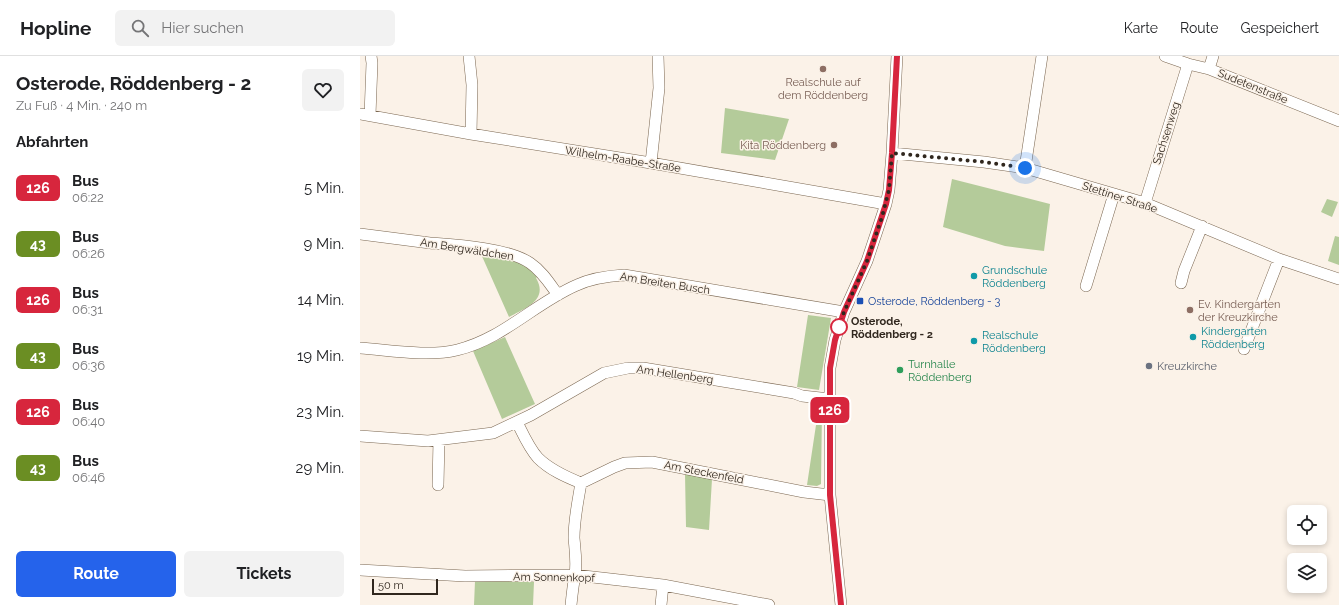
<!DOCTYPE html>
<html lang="de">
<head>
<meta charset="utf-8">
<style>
	body { margin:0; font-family:Raleway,sans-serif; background:#f2f2f2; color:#202124; height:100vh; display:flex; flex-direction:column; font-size:15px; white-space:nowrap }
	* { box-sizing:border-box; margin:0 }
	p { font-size:13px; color:#757577 }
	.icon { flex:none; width:22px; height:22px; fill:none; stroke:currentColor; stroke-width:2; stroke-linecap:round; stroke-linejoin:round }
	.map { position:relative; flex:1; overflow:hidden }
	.panel { display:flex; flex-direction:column; background:#fff; width:360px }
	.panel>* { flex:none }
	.badge { padding:0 8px; border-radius:6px; font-size:14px; line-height:26px }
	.controls { position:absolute; left:927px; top:449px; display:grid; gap:8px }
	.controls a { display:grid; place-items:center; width:40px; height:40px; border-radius:6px; background:#fff; box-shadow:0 2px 6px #0003; font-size:20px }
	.scale { position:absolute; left:12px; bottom:10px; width:66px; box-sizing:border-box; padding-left:4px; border:2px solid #30271e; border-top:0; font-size:11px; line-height:14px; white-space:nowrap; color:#30271e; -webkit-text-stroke:3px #fbf2e8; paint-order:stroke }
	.you { position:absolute; width:20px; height:20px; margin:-10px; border:3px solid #fff; border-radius:50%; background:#1a73e8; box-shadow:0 0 0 6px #1a73e833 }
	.map>.badge { position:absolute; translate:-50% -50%; box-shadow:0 0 0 2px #fff }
	h2 { padding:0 16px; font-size:15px; line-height:36px }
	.round { display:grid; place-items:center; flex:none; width:42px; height:42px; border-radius:6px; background:#f2f2f2 }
	.summary { display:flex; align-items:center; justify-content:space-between; height:68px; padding:0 16px }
	h1 { font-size:19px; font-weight:700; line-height:30px }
	.button { display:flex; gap:8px; margin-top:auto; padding:8px 16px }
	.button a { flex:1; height:46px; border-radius:6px; background:#2563eb; color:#fff; font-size:16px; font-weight:700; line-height:46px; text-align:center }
	.button a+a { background:#f2f2f2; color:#202124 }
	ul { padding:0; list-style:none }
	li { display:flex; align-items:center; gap:12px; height:56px; padding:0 16px }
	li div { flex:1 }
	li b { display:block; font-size:15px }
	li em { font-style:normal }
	li .badge { min-width:44px; font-weight:700; text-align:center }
	header { display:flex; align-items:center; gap:24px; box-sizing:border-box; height:56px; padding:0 20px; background:#fff; border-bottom:1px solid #e0e0e0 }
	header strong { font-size:19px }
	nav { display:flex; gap:22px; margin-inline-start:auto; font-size:14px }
	.search { width:280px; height:36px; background:#f2f2f2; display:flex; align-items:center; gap:10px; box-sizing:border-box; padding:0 14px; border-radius:6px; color:#757577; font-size:15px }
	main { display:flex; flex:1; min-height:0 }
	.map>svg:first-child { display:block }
	.green { fill:#b4cb9a }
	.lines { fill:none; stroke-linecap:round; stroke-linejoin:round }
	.minor-casing { stroke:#7b6751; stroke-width:12 }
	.minor { stroke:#fff; stroke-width:11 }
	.line-casing { stroke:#fff; stroke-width:9 }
	.line { stroke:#d7263d; stroke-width:6 }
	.walk { stroke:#30271e; stroke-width:4; stroke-dasharray:0 7.2 }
	.education-dot { fill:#8d6e63; stroke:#fbf2e8; stroke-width:1.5 }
	.culture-dot { fill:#0f9aa8; stroke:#fbf2e8; stroke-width:1.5 }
	.transit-dot { fill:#1a4fb4; stroke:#fbf2e8; stroke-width:1.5 }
	.stop-dot { fill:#fff; stroke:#d7263d; stroke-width:2 }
	.worship-dot { fill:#6b7280; stroke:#fbf2e8; stroke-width:1.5 }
	.leisure-dot { fill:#2e9e5b; stroke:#fbf2e8; stroke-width:1.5 }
	.labels { text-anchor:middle; stroke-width:3; stroke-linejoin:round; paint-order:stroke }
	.education-label { font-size:11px; fill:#785e54; stroke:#fbf2e8 }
	.street-label { font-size:11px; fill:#30271e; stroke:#fbf2e8 }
	.culture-label { font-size:11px; fill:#0d838f; stroke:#fbf2e8; text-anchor:start }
	.transit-label { font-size:11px; fill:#164399; stroke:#fbf2e8; text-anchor:start }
	.stop-label { font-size:11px; font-weight:bold; fill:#30271e; stroke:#fbf2e8; text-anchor:start }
	.leisure-label { font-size:11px; fill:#27864d; stroke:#fbf2e8; text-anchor:start }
	.worship-label { font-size:11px; fill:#5b616d; stroke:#fbf2e8; text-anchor:start }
</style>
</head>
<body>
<header>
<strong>Hopline</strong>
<div class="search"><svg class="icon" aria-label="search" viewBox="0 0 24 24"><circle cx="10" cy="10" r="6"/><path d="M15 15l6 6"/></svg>Hier suchen</div>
<nav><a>Karte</a><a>Route</a><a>Gespeichert</a></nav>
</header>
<main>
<section class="panel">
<div class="summary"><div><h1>Osterode, Röddenberg - 2</h1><p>Zu Fuß · 4 Min. · 240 m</p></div><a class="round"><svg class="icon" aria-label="heart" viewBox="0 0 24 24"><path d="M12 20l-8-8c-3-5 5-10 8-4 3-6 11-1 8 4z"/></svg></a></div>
<h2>Abfahrten</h2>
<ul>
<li><span class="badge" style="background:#d7263d;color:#fff">126</span><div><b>Bus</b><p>06:22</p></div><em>5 Min.</em></li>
<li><span class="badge" style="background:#6b8e23;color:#fff">43</span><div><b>Bus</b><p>06:26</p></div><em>9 Min.</em></li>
<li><span class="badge" style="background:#d7263d;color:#fff">126</span><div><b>Bus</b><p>06:31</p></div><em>14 Min.</em></li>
<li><span class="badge" style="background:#6b8e23;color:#fff">43</span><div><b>Bus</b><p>06:36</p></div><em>19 Min.</em></li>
<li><span class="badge" style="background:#d7263d;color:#fff">126</span><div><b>Bus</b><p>06:40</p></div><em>23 Min.</em></li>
<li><span class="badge" style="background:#6b8e23;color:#fff">43</span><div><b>Bus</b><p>06:46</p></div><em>29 Min.</em></li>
</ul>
<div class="button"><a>Route</a><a>Tickets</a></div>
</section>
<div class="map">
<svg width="979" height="549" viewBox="0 0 979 549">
	<rect width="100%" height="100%" fill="#fbf2e8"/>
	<path class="green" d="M365,52L429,63L415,104L361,97Z
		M592,123L690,148L684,195L645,190L583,171Z
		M967,143L978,146L972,161L961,156Z
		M975,180L979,181V209L968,205Z
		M121,198C140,200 165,205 178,220L176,222C189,244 165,252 149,261Z
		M448,259L471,262L459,334L437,331Z
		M145,281L175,348L142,363L113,295Z
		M459,349L462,352L461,428L457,430L447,429Z
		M325,418L352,423L349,474L326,471Z
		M115,525L174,526L173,549H114Z"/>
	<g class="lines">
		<g class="minor-casing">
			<path id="minor" d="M109,0L112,29L111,78
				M805,0L828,8L849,13L979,65
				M849,13L853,0
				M0,58L111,78L291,107L526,148
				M10,59L12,7L11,0
				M532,97L624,106L665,112L785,147L919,203L979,223
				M291,107L299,32L298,0
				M665,112L682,0
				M785,147L828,8
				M0,178C23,181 46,184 70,187C97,189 148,192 170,207C182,215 190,228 198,239
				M821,227L824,215L842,170
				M726,230L754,138
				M0,292C29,294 68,301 97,294C143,283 175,247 217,229C232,222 248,220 264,219L484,256
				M884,293L919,203
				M157,366C163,378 169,392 178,402C190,414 206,421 221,427L254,411L265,407L292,406L444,436L470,439
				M0,380L68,385L133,377L171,359L244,317L268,312H283L434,337L442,340L470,343
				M78,429L79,384
				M0,514L105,520L215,519L303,529L409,549
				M211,549C212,539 213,529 215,519C217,506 215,494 214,482C214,463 218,445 221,427
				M301,549L303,529
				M481,549L470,439V312L475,284L484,256L507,205L526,148L529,134L532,97L537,0"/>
		</g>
		<use href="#minor" class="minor"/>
	</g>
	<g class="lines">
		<g class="line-casing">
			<path id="line" d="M481,549L470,439V312L475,284L484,256L507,205L526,148L529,134L532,97L537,0"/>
		</g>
		<use href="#line" class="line"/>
		<path class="walk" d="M479,271L484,256L507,205L522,161L529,134L532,97L624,106L665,112"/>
	</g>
	<g class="education-dot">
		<circle cx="463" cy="13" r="4"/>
		<circle cx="474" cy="89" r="4"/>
		<circle cx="830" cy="254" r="4"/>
	</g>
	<g class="culture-dot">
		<circle cx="614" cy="220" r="4"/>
		<circle cx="833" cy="281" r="4"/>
		<circle cx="614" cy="285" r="4"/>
	</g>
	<rect class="transit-dot" x="496" y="241" width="8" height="8" rx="2"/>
	<circle class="stop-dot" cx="479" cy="271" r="8"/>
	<circle class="worship-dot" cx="789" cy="310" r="4"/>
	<circle class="leisure-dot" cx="540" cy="314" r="4"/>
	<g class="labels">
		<g class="education-label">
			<text x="463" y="30">Realschule auf<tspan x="463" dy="13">dem Röddenberg</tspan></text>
			<text x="466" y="93" text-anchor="end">Kita Röddenberg</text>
			<text x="838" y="252" text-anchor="start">Ev. Kindergarten<tspan x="838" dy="13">der Kreuzkirche</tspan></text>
		</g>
		<g class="street-label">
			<text transform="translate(893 30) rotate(22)" y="4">Sudetenstraße</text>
			<text transform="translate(806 77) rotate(-72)" y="4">Sachsenweg</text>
			<text transform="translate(263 103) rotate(9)" y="4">Wilhelm-Raabe-Straße</text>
			<text transform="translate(760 141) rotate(18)" y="4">Stettiner Straße</text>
			<text transform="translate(107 193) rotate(9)" y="4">Am Bergwäldchen</text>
			<text transform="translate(305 227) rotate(9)" y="4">Am Breiten Busch</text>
			<text transform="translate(315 318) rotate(8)" y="4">Am Hellenberg</text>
			<text transform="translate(344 416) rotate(11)" y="4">Am Steckenfeld</text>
			<text transform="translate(194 521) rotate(1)" y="4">Am Sonnenkopf</text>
		</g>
		<g class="culture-label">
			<text x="622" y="218">Grundschule<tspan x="622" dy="13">Röddenberg</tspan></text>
			<text x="841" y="279">Kindergarten<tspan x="841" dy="13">Röddenberg</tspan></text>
			<text x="622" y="283">Realschule<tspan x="622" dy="13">Röddenberg</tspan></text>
		</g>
		<g class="transit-label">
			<text x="508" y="249">Osterode, Röddenberg - 3</text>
		</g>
		<g class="stop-label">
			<text x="491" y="269">Osterode,<tspan x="491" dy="13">Röddenberg - 2</tspan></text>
		</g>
		<g class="leisure-label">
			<text x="548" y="312">Turnhalle<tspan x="548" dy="13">Röddenberg</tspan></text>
		</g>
		<g class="worship-label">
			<text x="797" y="314">Kreuzkirche</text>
		</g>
	</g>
</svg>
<div class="controls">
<a><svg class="icon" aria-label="locate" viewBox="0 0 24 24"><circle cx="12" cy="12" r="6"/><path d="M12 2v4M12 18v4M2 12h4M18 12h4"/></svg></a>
<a><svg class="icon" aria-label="layers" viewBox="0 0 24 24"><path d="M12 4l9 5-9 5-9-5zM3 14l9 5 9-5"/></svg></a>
</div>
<div class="scale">50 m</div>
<div class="you" style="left:665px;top:112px"></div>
<b class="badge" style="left:470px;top:354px;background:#d7263d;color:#fff">126</b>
</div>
</main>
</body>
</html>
